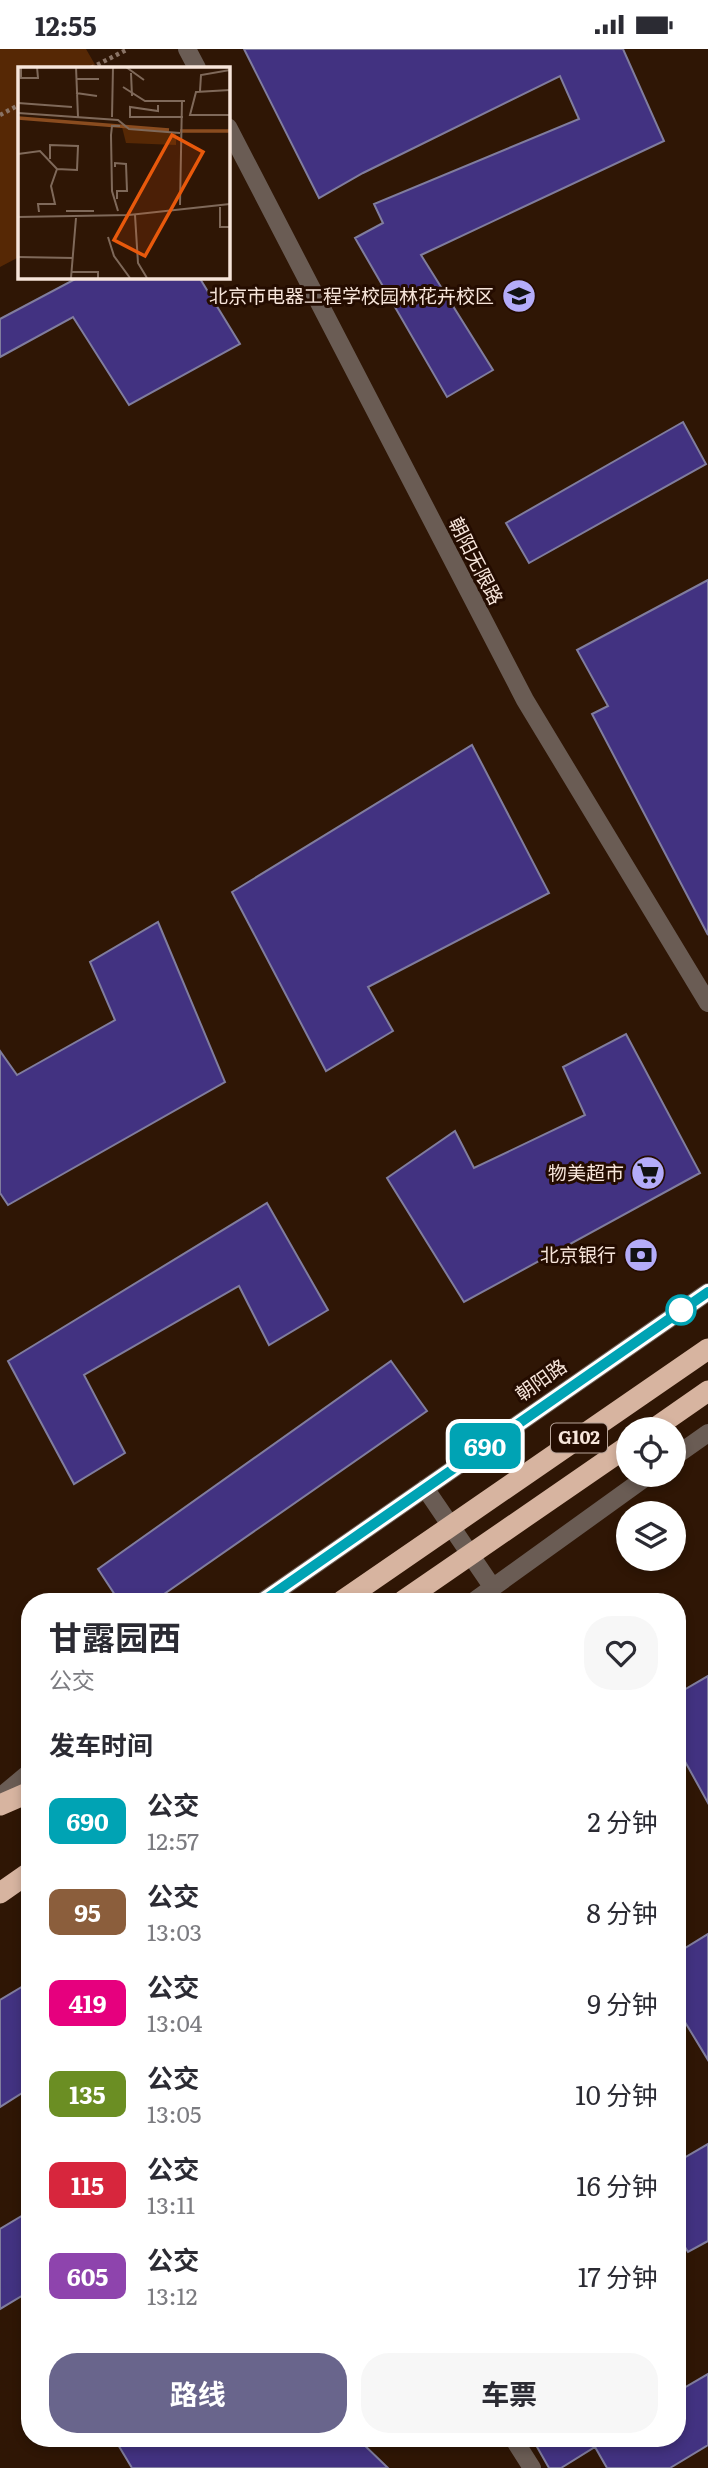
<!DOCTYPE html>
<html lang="zh">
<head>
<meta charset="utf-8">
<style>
	body { margin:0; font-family:Literata,"Noto Sans SC",serif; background:#f7f7f7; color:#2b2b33; height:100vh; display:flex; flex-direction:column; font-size:26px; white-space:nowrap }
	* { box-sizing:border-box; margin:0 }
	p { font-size:23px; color:#7c7c81 }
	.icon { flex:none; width:38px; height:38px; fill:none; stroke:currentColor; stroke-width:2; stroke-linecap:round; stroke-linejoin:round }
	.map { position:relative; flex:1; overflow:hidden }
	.side { position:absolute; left:21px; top:1544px; width:665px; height:854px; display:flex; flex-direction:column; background:#fff; border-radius:28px; box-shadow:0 4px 10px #0003 }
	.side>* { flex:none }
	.badge { padding:0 14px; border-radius:10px; font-size:24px; line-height:46px }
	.controls { position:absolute; left:616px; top:1368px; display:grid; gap:14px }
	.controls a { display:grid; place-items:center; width:70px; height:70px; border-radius:50%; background:#fff; box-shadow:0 4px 10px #0003; font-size:35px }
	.map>.badge { position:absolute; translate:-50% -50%; box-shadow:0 0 0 4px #fff }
	h2 { padding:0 28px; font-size:26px; line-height:63px }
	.round { display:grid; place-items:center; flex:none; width:74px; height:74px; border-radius:28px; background:#f7f7f7 }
	.overview { display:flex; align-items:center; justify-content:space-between; height:119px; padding:0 28px }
	h1 { font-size:33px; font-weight:700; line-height:52px }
	.action { display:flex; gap:14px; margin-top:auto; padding:14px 28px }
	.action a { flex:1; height:80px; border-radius:28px; background:#69658c; color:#fff; font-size:28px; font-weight:700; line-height:80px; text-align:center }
	.action a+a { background:#f7f7f7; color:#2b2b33 }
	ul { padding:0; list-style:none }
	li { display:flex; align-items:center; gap:21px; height:91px; padding:0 28px }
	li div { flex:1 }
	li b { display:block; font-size:26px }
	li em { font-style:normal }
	li .badge { min-width:77px; font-weight:700; text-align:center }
	.status { display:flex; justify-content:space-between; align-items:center; height:49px; padding:0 35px; background:#fff; direction:ltr }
	.status svg { height:19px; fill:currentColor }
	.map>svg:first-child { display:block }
	.green { fill:#562805 }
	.building { fill:#423281; stroke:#807d9e; stroke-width:2 }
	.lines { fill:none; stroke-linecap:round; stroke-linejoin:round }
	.path { stroke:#897365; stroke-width:4.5; stroke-dasharray:3.5 3.5; stroke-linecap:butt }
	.minor { stroke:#6a5c54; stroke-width:18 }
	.highway { stroke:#d7b4a0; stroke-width:21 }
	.line-casing { stroke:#fff; stroke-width:16 }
	.line { stroke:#00a3b4; stroke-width:10 }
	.stop-dot { fill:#fff; stroke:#00a3b4; stroke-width:3.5 }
	.labels { text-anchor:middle; stroke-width:6; stroke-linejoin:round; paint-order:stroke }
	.shield { fill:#240c00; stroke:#b8a499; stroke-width:2 }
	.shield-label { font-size:18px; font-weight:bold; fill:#f7e5da }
	.poi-label { font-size:19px; fill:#f7e5da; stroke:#240c00; text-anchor:end }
	.street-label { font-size:19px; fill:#f7e5da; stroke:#240c00 }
	.inset-river { fill:none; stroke:#8a4c1f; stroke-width:3.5 }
	.inset-road { fill:none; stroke:#7f695a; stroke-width:2 }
	.view { fill:#e8590c; fill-opacity:0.15; stroke:#e8590c; stroke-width:3.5 }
	.inset-edge { fill:none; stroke:#f7e5da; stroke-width:3.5 }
</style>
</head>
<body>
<div class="status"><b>12:55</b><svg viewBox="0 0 49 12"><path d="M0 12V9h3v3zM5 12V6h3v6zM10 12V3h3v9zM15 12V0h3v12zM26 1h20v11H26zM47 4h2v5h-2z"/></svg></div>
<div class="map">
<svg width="708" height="2419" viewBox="0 0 708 2419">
	<rect width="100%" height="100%" fill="#2f1605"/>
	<path class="green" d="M0,0H86L97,19H19V208L0,218Z"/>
	<path class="building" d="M244,0H623L664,92L421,206L493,321L447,348L355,189L383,174L374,155L579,70L560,27L363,124L319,149Z
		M79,228H199L240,295L129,356L73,268L0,308V270Z
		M683,373L706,415L529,514L506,474Z
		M708,531V886L592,665L608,657L577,601Z
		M472,696L549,844L368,938L393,982L326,1022L232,843Z
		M158,873L225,1033L8,1156L0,1144V1002L17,1026L115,971L90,913Z
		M626,985L700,1124L464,1253L387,1129L455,1082L474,1119L585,1066L563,1018Z
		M267,1154L328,1261L269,1296L239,1237L84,1326L125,1404L74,1435L8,1312Z
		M391,1312L427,1362L154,1552H119L98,1520Z
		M708,1627V1754L677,1698V1645Z
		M708,1885V2011L677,1960V1904Z
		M30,1933V2039L0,2058V1951Z
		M708,2095V2192L688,2203L677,2185V2113Z
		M30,2162V2242L0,2260V2180Z
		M708,2325V2396L670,2419H607L595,2398L561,2419H549L532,2389H677V2343Z
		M114,2389H357L388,2419H132Z"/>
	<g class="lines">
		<path class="path" d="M91,19L128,0
			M0,66L19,56"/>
		<path class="minor" d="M187,0L197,19
			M228,78L525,651L708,954
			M674,1408L708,1384
			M425,1439L493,1539
			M263,1552L708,1243
			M474,1552L649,1426
			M0,1748L30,1723
			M513,2389L532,2419"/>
		<path class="highway" d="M652,1381L708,1342
			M342,1552L708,1300
			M403,1552L628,1397
			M0,1756L30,1743
			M0,1844L30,1823"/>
	</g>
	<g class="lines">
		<g class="line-casing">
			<path id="line" d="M263,1552L708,1243"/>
		</g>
		<use href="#line" class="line"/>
	</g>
	<defs>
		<g id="school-disc" transform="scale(1.75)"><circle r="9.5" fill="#b4acf9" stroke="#240c00"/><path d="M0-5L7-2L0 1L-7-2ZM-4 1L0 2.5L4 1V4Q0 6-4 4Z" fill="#111"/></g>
		<g id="supermarket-disc" transform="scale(1.75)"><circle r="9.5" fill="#b4acf9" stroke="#240c00"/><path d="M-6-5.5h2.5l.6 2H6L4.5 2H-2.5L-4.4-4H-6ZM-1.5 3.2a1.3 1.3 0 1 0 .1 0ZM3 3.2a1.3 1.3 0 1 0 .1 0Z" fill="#111"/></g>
		<g id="bank-disc" transform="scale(1.75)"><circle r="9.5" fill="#b4acf9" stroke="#240c00"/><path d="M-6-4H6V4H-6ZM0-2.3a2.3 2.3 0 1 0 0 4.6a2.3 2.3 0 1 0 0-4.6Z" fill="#111"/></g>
	</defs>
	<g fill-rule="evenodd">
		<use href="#school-disc" x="519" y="247"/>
		<use href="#supermarket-disc" x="648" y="1124"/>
		<use href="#bank-disc" x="641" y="1206"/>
	</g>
	<circle class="stop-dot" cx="681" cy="1261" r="14"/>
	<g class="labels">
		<rect class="shield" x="551" y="1374.5" width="56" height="29" rx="5"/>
		<g class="shield-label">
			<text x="579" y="1395">G102</text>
		</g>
		<g class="poi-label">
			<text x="494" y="254">北京市电器工程学校园林花卉校区</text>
			<text x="624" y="1131">物美超市</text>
			<text x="616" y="1213">北京银行</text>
		</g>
		<g class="street-label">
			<text transform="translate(476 512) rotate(63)" y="7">朝阳无限路</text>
			<text transform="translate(541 1331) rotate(-35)" y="7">朝阳路</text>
		</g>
	</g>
	<g transform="translate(18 18)">
		<rect width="212" height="212" fill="#2f1605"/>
		<path d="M104,60L158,66V78L108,76Z" fill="#562805"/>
		<path class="inset-river" d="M0,51L151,63M162,64H212"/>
		<path class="inset-road" d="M3,0V11H20L19,0M58,0L60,50M108,0L126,13M113,6L114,29M58,12H81M105,20L127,34H167M212,23L178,25L172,48H212M182,24L183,8L212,3M58,26L79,29M0,36L54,40M140,38V44L112,40V50H165M0,46L100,53L111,62L162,66M94,50L95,0M0,87L22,84L39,102L59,103L60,79L32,78V92M97,100V96L108,97L109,124H99V132M162,138L164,33M202,140V160H212M48,144H76M100,144L94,124L93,68L94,59H102M21,145L20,137H37L33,119L39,102M117,148L120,196L129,211M0,150L111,148L212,137M90,170L96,189L112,211M0,190L55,191M54,205H80V211M53,211L58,151"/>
		<path class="view" d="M154,68L185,85L127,189L96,173Z"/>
		<rect width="212" height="212" class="inset-edge"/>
	</g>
</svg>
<div class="controls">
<a><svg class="icon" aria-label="locate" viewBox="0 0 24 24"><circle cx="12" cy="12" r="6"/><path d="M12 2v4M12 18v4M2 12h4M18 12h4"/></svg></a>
<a><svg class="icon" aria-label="layers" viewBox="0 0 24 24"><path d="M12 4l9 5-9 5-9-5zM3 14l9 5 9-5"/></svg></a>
</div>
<b class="badge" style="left:485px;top:1397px;background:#00a3b4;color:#fff">690</b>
<section class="side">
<div class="overview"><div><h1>甘露园西</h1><p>公交</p></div><a class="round"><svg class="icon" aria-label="heart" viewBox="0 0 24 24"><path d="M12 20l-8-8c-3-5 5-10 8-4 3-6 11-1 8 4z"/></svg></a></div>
<h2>发车时间</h2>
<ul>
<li><span class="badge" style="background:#00a3b4;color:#fff">690</span><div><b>公交</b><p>12:57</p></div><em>2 分钟</em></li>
<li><span class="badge" style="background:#8b5e3c;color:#fff">95</span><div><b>公交</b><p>13:03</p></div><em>8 分钟</em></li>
<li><span class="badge" style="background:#e6007e;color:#fff">419</span><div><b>公交</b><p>13:04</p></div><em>9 分钟</em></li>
<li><span class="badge" style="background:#6b8e23;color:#fff">135</span><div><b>公交</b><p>13:05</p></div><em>10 分钟</em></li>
<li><span class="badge" style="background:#d7263d;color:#fff">115</span><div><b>公交</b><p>13:11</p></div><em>16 分钟</em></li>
<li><span class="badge" style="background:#8e44ad;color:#fff">605</span><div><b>公交</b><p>13:12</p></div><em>17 分钟</em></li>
</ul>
<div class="action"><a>路线</a><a>车票</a></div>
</section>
</div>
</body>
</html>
